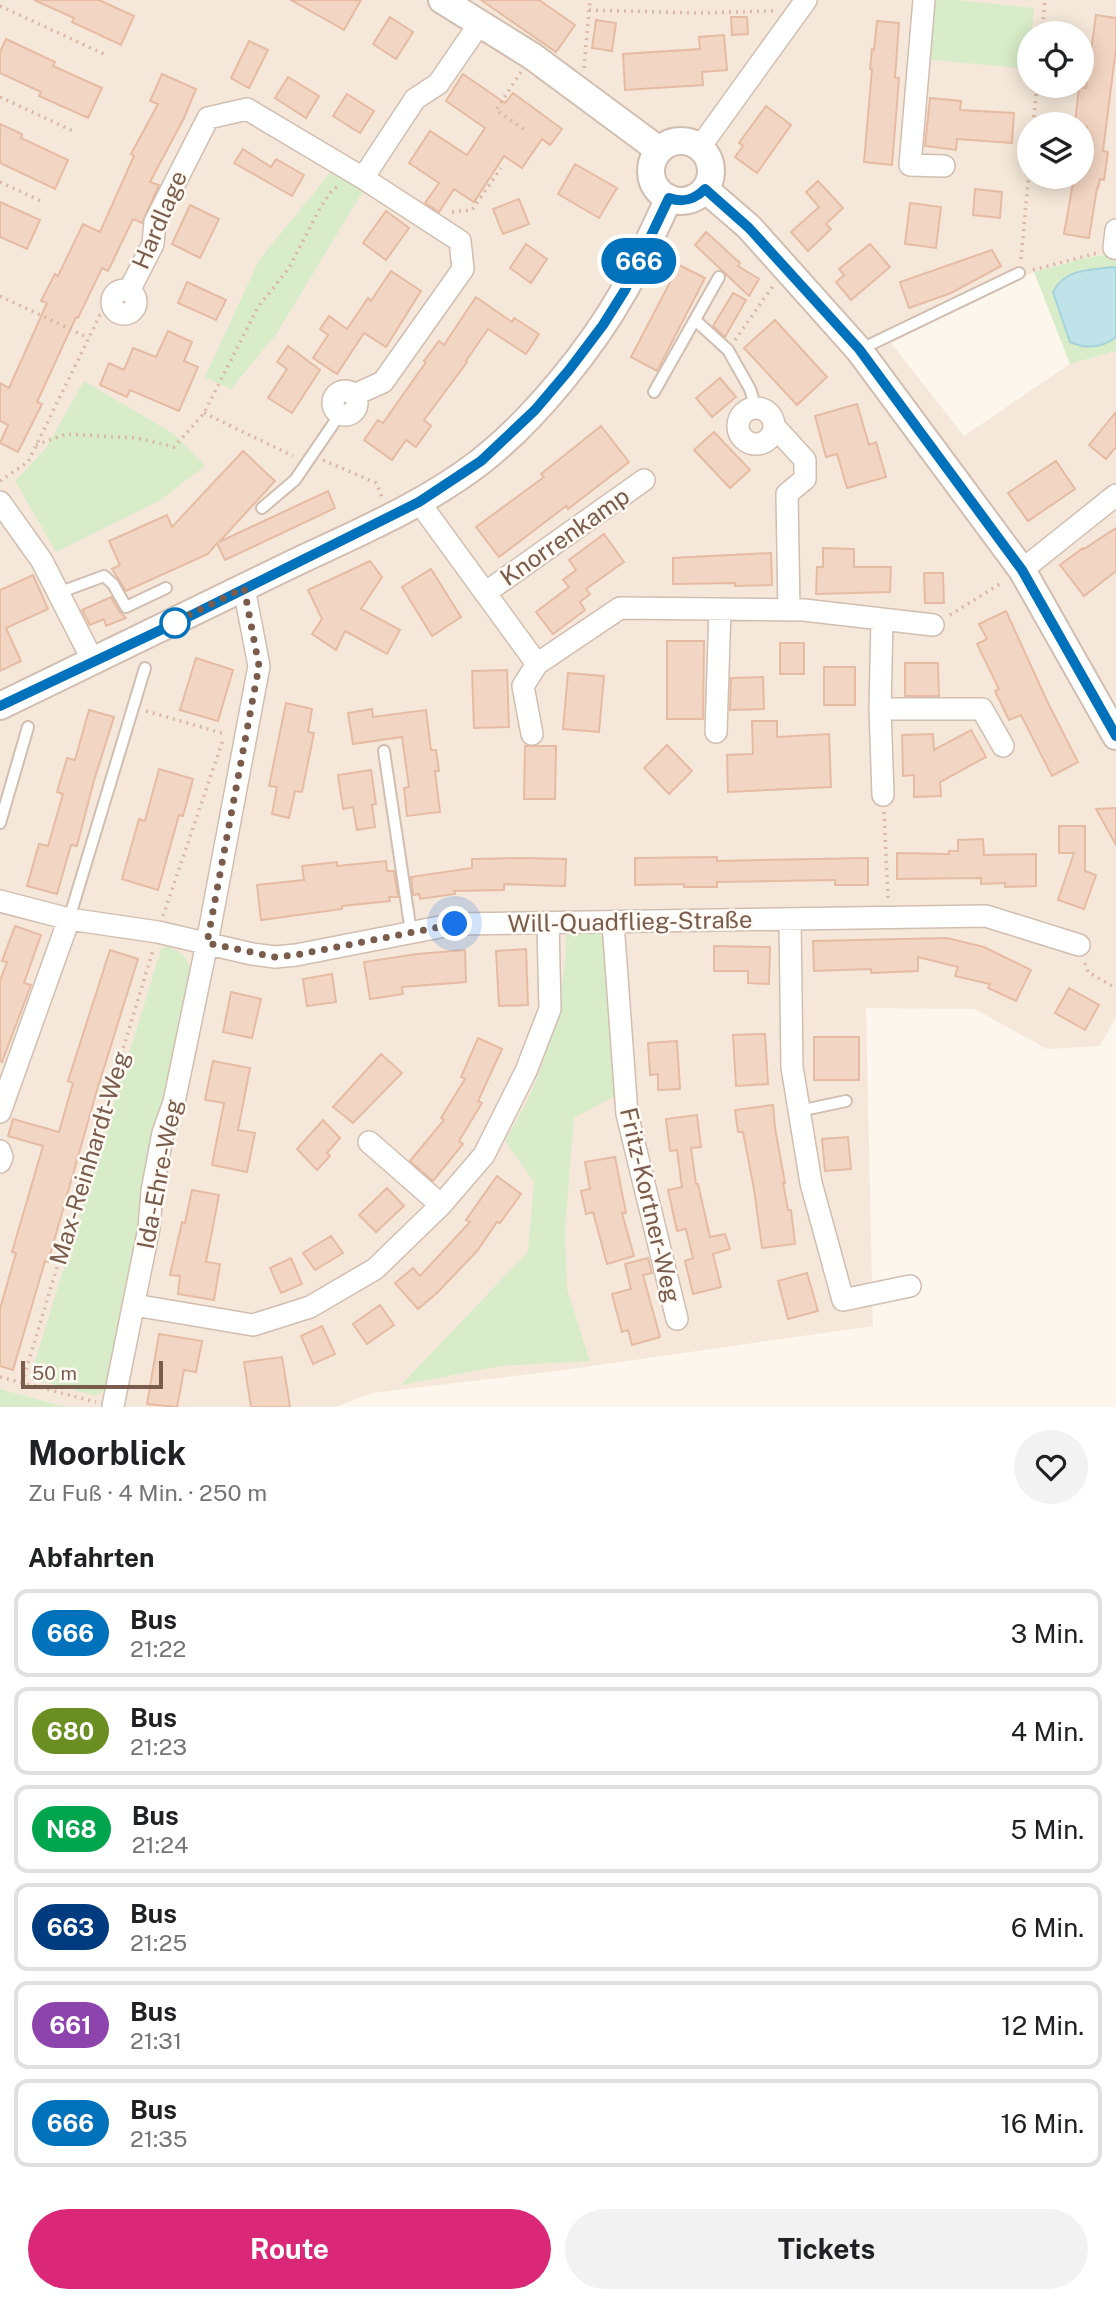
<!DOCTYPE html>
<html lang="de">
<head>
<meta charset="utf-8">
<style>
	body { margin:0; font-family:"Public Sans",sans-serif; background:#f2f2f2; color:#202124; height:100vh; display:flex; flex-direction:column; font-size:26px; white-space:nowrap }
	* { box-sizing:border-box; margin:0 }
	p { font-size:23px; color:#757577 }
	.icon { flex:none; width:38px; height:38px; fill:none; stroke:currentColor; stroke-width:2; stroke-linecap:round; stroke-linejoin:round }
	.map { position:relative; height:1407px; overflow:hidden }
	.panel { display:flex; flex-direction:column; background:#fff; flex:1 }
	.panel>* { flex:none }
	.badge { padding:0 14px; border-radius:23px; font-size:24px; line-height:46px }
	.fabs { position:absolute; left:1017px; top:21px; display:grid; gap:14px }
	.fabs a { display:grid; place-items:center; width:77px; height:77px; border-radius:50%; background:#fff; box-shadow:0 4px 18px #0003; font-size:35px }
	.scale { position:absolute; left:21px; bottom:18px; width:142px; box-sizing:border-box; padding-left:7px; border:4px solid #7a5c4d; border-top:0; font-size:19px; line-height:24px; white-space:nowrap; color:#7a5c4d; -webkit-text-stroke:5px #fffaf3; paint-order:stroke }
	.you { position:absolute; width:35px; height:35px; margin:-18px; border:5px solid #fff; border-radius:50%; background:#1a73e8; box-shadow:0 0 0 10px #1a73e833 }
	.map>.badge { position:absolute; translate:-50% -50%; box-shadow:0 0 0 4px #fff }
	h2 { padding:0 28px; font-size:26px; line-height:63px }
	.round { display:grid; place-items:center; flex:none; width:74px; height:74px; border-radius:37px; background:#f2f2f2 }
	.headline { display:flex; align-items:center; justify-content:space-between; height:119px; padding:0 28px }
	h1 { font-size:33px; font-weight:700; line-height:52px }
	.primary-button { display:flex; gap:14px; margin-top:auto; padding:14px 28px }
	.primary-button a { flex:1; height:80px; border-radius:42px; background:#db2777; color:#fff; font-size:28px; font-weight:700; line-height:80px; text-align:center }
	.primary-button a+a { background:#f2f2f2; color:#202124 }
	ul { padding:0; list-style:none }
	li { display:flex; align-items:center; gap:21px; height:88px; margin:0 14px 10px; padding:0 14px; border:4px solid #e0e0e0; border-radius:14px }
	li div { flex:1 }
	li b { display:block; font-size:26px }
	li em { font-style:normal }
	li .badge { min-width:77px; font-weight:700; text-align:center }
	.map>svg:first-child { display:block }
	.residential { fill:#f5e8da; fill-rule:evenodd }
	.green { fill:#d8ecc9 }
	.water { fill:#bfe3e8; stroke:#a5d3da; stroke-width:2 }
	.building { fill:#f3d5c3; stroke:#e6bba3; stroke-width:2 }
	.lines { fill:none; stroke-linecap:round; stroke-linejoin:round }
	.service-casing { stroke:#d1beb0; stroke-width:14 }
	.minor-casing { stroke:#d1beb0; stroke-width:24 }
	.tertiary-casing { stroke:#d1beb0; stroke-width:30 }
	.path { stroke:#d9b8a5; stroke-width:3.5; stroke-dasharray:2 5; stroke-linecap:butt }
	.service { stroke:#fff; stroke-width:10 }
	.minor { stroke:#fff; stroke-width:21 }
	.tertiary { stroke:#fff; stroke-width:26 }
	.line-casing { stroke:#fff; stroke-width:16 }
	.line { stroke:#0072bc; stroke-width:10 }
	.walk { stroke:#7a5c4d; stroke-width:7; stroke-dasharray:0 12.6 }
	.stop-dot { fill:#fff; stroke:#0072bc; stroke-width:3.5 }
	.labels { text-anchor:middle; stroke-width:5; stroke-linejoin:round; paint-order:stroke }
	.street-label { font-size:24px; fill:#7a5c4d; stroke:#fffaf3 }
</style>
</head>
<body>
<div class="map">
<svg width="1116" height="1407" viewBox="0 0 1116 1407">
	<rect width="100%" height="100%" fill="#fdf6ec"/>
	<path class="residential" d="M0,0H1116V253L1085,258L1034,272L891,343L964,436L1070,364L1116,351V1017L1100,1046L1047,1049L975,1009L866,1008L873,1326L564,1370L372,1393L335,1407H67L0,1389ZM1029,33H1082V86H1029ZM1029,124H1082V177H1029Z"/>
	<path class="green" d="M930,0H957L1034,8L1032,33H1029L1028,69L924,59Z
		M334,168L365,188L277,333L231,389L205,377L259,260Z
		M1116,253V351L1070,364L1034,272L1085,258Z
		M84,381L174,434L205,466L159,501L56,552L15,481L46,448Z
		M572,931H600L610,952L617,1095L574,1118L565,1228L567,1289L590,1361L501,1366L401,1385L528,1252L534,1182L505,1141C516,1121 529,1100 537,1078C554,1033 566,984 566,936Z
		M168,946C184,954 190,959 191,978L166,1103L159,1111L138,1215L143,1224L111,1386L96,1396L30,1378L161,949Z
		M0,1389L67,1407H0Z"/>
	<path class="water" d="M1112,267L1116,268V337C1101,349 1086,349 1070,342L1053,292C1066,268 1088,271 1112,267Z"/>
	<path class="building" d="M34,0H99L134,16L121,45L72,22L74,18Z
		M291,0H361L344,30Z
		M481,0H539L575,25L556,52Z
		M1096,15L1116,18V48L1103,151L1108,152L1104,180L1100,179L1098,188H1097L1089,238L1064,234L1074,177H1082L1087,127L1075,124L1079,87L1086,88Z
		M390,17L413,32L396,59L373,44Z
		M731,17H747L748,34L732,35Z
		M596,20L616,23L612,51L592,48Z
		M877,21L899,23L895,78H899L892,165L864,162L872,69H870L872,49L874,50Z
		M724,35L727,70L702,72L703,85L625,90L623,54L700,49L699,37Z
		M6,39L55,62L53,66L102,88L88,118L39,96L41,92L0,73V52Z
		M249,41L268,50L249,88L231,78Z
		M162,74L196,89L184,118L150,182L159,185L142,223L133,219L108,271L102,268L78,318L76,317L37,402L42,404L18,452L0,443L8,425L0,421V383L9,388L47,303L41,301L55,274L58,276L83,224L100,232L134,156L131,154L158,104L150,101Z
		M463,74L505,103L513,93L562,129L550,145L542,139L522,168L504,156L474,202L454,189L439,212L425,203L439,183L409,163L430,131L467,155L485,128L446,101Z
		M288,77L319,96L306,118L275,98Z
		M347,94L374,111L360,133L333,116Z
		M930,98L961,101L960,110L1014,113L1012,143L957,139L956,150L925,146Z
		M766,106L791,125L757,173L735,157L743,146L739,143Z
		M0,124L22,134L21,138L68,160L55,189L0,163Z
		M243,149L271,167L276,159L304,175L292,196L234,163Z
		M575,164L617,188L599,218L558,194Z
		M818,181L843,208L826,224L831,229L808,251L791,232L819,207L806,192Z
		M975,189L1002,192L1000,218L973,215Z
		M519,199L529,224L503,234L493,209Z
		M0,202L40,220L27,249L0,237Z
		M910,203L941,207L936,248L905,244Z
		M190,205L219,219L200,258L172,244Z
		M386,211L409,228L386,260L363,243Z
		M706,232L740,263L738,266L759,279L749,296L695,245Z
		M526,244L547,259L531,283L510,268Z
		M870,244L890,267L851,300L836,282L844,275L839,269Z
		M992,250L1001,266L951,293L909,308L900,282Z
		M679,265L705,278L657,371L631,357Z
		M391,271L421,291L386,347L364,333L337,374L313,358L328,335L320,329L329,316L347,329L368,298L371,301Z
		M187,282L226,300L216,320L178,303Z
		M733,293L746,300L725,337L713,326Z
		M476,297L512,322L514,318L539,334L526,354L488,329L466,361L467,362L424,420L431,426L416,447L406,440L392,460L364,440L378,420L383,423L426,362L424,361L439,341L444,345Z
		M775,320L827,377L797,405L744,348Z
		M168,331L192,342L184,361L198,367L179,411L130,390L127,397L100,385L109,363L124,370L133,348L156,357Z
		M288,346L320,370L292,413L268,398L287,369L277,362Z
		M720,378L736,397L712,417L696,398Z
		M857,404L869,445L876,442L886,477L847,488L837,454L826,457L815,416Z
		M1116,412V447L1106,459L1089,445Z
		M601,426L629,462L568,509L566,506L499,557L476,527L544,477L541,474Z
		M714,432L750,470L730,488L694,450Z
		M243,451L275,481L219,542L328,491L335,508L225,560L217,543L208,554L126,591L112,569L120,565L109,541L167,515L172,527Z
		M1056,461L1075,489L1028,521L1008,493Z
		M1116,528V571L1084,596L1060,565L1083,548L1084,549Z
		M604,534L624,562L586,589L590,594L580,602L585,610L553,634L536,612L569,587L563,580L576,570L569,560Z
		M823,548L854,549V567H891L890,592L816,594L817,567H823Z
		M771,553L772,585L735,586V583L673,584V558Z
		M370,561L382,577L361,609L400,630L387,654L345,631L336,650L312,634L322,619L308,590Z
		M431,569L461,617L432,636L402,587Z
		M924,573H943L944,603H925Z
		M33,575L48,609L6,628L21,661L0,671V590Z
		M111,597L119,611L126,618L106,626L104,619L90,625L82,610Z
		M1006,611L1047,701L1078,762L1052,776L1021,715L1009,720L995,691L999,689L977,644L987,639L979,624Z
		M667,641H704L703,719H667Z
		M780,643H804V674H780Z
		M196,658L233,670L218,721L180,710Z
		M905,663H938L939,696H905Z
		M824,667H855V705H824Z
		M507,670L509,727L474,728L472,671Z
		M568,673L604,676L599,732L563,729Z
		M763,677L764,709L730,710L731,678Z
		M286,703L312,709L308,732L314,733L302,792L295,791L289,818L272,814L277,787L269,786Z
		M372,709L373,717L426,710L431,750H436L439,771H435L440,812L407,816L404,788L409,787L402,737L353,744L348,713Z
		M89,710L114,717L93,784L77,846L71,845L57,894L27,886L39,844L48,846L63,794L57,792L67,758L75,760Z
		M752,721H777V737L829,734L831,787L728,792L727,755L753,754Z
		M971,730L986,757L940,782L941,796L914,797V775L903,776L902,735L933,734L934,750Z
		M667,745L692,771L669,794L644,768Z
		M525,746H556L555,799H524Z
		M159,769L193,779L183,816L179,815L158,890L122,879L139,819L145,821Z
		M371,770L376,804L372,805L375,827L357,830L353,807L343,809L338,775Z
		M1116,808V845L1096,809Z
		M1059,826H1085V871L1096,875L1084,909L1058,900L1074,853H1059Z
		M983,839L984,855L1036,854V886L1005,887V883L981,884V878L897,879V853L949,854V851H958V840Z
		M717,857V861L868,858V885H835V880L717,882V887H684V884L635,885V858Z
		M520,858L566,859L565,886L504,884V890L454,891L455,894L420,899L419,894L413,895L411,877L472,868V859Z
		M386,861L387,871H394L398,897H389L390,901L342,906V909L261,920L257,885L304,880L302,866L337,862V866Z
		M15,926L41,935L24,983L31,985L2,1062L0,1061V981L7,962L2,961Z
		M947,938L984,947L1031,970L1016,1001L988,988L990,984L955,976L958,967L918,957V971L871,973V969L814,971L813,941Z
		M714,946L770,947L769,984L748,983V971H714Z
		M526,949L528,1005L499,1006L496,951Z
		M110,950L138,959L97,1090L48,1262L45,1261L13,1370L0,1366V1309L16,1253L12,1252L43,1146L8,1136L13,1119L59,1132L73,1083L68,1081Z
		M465,950L466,982L402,987L403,994L370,999L364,962L417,954Z
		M332,974L336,1002L307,1006L303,979Z
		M1069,988L1099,1005L1085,1030L1055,1013Z
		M231,992L261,999L252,1038L223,1032Z
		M765,1034L768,1084L736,1086L733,1035Z
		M814,1037H859V1080H814Z
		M478,1038L502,1049L478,1101L482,1103L459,1141L463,1144L433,1181L410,1161L444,1120L441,1118L465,1079L461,1077Z
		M677,1041L680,1089L658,1090V1074L650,1075L648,1043Z
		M381,1054L402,1073L353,1123L333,1107Z
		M213,1061L250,1068L238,1130L255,1133L247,1172L212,1165L224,1103L205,1100Z
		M773,1105L775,1128L785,1183H783L788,1210H791L795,1244L762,1248L754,1189L743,1132H738L735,1110Z
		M697,1115L701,1147L691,1148L696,1184H698L710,1237L725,1234L730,1249L713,1254L721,1287L693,1294L685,1261L693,1258L686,1229L677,1231L668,1190L682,1187L677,1150L670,1151L666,1119Z
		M323,1120L340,1138L327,1153L330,1156L317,1170L297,1149Z
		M848,1137L851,1169L825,1171L822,1139Z
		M615,1157L626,1213H622L634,1256L607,1264L593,1212L586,1214L581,1191L590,1189L585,1162Z
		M497,1176L521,1194L500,1223L497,1222L477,1251L437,1293L418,1309L395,1283L413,1268L420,1276L470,1222L466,1220Z
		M387,1188L404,1206L376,1232L359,1215Z
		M192,1190L219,1195L206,1262L220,1264L214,1300L178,1294L180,1276L170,1275L182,1222L185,1223Z
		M331,1236L343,1253L315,1270L303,1253Z
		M291,1258L302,1284L281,1293L270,1268Z
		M648,1258L652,1273L643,1275L660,1337L632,1345L628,1330L622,1332L612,1294L631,1289L625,1264Z
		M807,1273L818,1311L788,1319L778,1281Z
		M380,1305L394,1325L367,1344L353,1324Z
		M322,1326L335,1354L313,1364L301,1336Z
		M159,1334L202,1341L196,1372L184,1370L177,1407L147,1404Z
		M282,1357L290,1407H251L244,1362Z"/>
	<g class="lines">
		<g class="service-casing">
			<path id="service" d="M695,320L728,350L750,389L756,409
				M859,350L1019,273
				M654,392L719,277
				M262,508L295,480L340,414
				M58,593L104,576L113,584L126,607L166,588
				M384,751L411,932
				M0,823L28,727
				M69,919L145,668
				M799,1111L846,1101"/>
		</g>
		<g class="minor-casing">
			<path id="minor" d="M924,0L910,165L944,166
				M700,147L806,0
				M1114,248L1116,230
				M112 302a12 12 0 1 1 24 0a12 12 0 1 1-24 0Z
				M129,291L153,244L155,222L208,118L247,109L363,178
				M333 403a12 12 0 1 1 24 0a12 12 0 1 1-24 0Z
				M354,395L383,382L463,269L460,241L363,178L415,99L438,84L480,23
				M738 426a18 18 0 1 1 36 0a18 18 0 1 1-36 0Z
				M774,426L805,460V479L787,494L789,610
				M0,502L42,561L93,661
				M419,502L537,664L620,608L804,610L933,625
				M1022,570L1116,495
				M485,593L644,480
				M882,619L880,709L883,795
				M880,709H982L1003,746
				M716,732L720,609
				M532,734L523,686L537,664
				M0,901L69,919L158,932L252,954L275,957L296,955L455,924L986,916L1079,945
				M790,920L792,1067L811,1183L843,1300L910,1286
				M613,923L627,1114L677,1319
				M0,1112L69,919
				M369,1142L441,1205
				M0,1151L2,1157L0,1162
				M134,1305L253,1325L310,1307L375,1269L441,1205L484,1155L526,1071L550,1009L548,924
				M113,1406L149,1228L152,1191L163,1133L174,1102L207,943L259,666L244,588"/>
		</g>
		<g class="tertiary-casing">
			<path id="tertiary" d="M442,0L532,56L659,150
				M651 171a30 30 0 1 1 60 0a30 30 0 1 1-60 0Z
				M705,189L749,227L859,350L1022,570L1116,736
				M0,706C97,659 194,612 290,565C355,534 423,506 480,462C534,420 592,348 625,289C641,259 655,228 669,198"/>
		</g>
		<path class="path" d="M0,6L104,54
			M589,10L696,13L773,11
			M1042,33L1045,0
			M584,68L590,0
			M521,72L496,110L525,130L523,132
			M0,97L73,131
			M1033,124L1037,86
			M0,182L43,202
			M452,212L472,210L501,168
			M1021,259L1029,171
			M1033,270L1097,253
			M0,296L89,338
			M735,340L773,286
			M204,413L293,456
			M36,445L66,434L137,438L174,447L204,413L258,307L289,268L320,208L333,189L339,186
			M323,460L376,483L382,497
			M0,481L28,462L100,315L114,307
			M950,615L1003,582
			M146,711L225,734
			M884,812L888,898
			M163,916L224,737
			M1085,963L1088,972L1116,988
			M0,1377L96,1402
			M22,1383L153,950"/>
		<use href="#service" class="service"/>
		<use href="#minor" class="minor"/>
		<use href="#tertiary" class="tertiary"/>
	</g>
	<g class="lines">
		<g class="line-casing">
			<path id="line" d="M0,706L186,618L419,502L481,461L535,410L569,370L603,325L625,290L669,198C683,203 694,200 705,189L749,228L859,349L1022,570L1116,736"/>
		</g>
		<use href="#line" class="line"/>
		<path class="walk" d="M175,623L165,627L244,588L259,666L207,943L275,957L296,955L455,924"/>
	</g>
	<circle class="stop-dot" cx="175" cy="623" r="14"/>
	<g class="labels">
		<g class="street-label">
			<text transform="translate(160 220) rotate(-67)" y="8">Hardlage</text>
			<text transform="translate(565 537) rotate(-35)" y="8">Knorrenkamp</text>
			<text transform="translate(630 922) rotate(-1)" y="8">Will-Quadflieg-Straße</text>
			<text transform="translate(90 1158) rotate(-73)" y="8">Max-Reinhardt-Weg</text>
			<text transform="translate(160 1174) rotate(-79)" y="8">Ida-Ehre-Weg</text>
			<text transform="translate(650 1205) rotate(77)" y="8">Fritz-Kortner-Weg</text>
		</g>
	</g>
</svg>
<div class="fabs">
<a><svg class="icon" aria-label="locate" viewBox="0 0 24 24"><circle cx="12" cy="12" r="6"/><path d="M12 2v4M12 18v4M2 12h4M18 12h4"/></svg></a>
<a><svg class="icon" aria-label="layers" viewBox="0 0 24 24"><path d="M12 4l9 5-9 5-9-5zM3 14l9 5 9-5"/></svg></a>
</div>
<div class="scale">50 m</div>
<div class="you" style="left:455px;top:924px"></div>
<b class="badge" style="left:639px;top:261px;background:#0072bc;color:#fff">666</b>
</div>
<section class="panel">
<div class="headline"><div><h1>Moorblick</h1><p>Zu Fuß · 4 Min. · 250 m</p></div><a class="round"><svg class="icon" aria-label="heart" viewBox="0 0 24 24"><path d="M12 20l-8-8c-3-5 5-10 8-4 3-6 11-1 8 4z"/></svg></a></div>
<h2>Abfahrten</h2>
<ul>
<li><span class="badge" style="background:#0072bc;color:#fff">666</span><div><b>Bus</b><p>21:22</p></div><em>3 Min.</em></li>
<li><span class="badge" style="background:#6b8e23;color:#fff">680</span><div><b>Bus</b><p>21:23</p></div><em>4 Min.</em></li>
<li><span class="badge" style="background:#01a54e;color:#fff">N68</span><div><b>Bus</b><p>21:24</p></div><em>5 Min.</em></li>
<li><span class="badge" style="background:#003b80;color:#fff">663</span><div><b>Bus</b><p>21:25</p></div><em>6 Min.</em></li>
<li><span class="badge" style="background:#8e44ad;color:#fff">661</span><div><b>Bus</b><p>21:31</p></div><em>12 Min.</em></li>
<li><span class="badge" style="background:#0072bc;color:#fff">666</span><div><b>Bus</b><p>21:35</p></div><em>16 Min.</em></li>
</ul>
<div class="primary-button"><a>Route</a><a>Tickets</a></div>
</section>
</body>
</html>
